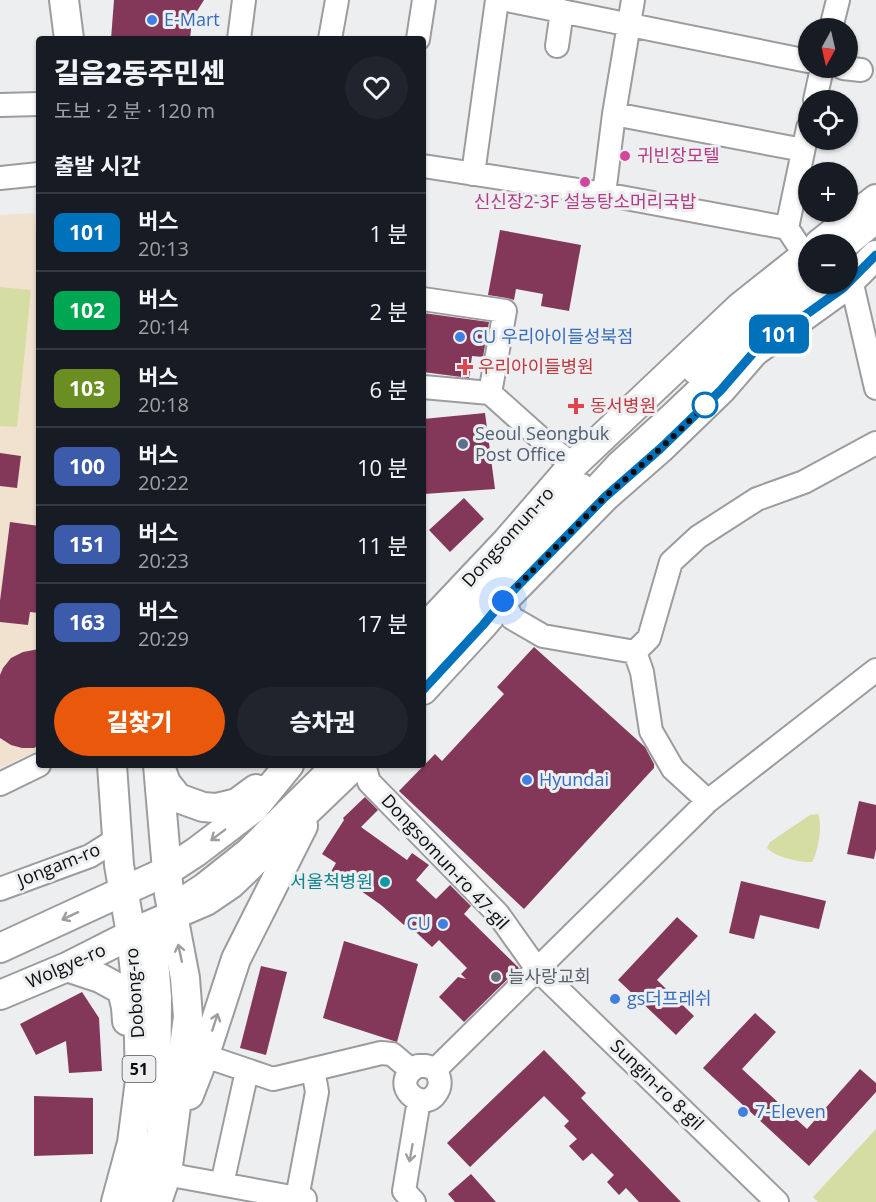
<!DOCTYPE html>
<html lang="ko">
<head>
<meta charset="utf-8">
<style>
	body { margin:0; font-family:"Open Sans","Noto Sans KR",sans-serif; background:#20242c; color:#f1f3f6; height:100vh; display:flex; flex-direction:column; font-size:22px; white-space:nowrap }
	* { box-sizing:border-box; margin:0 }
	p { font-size:20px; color:#9ea1a6 }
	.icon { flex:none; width:33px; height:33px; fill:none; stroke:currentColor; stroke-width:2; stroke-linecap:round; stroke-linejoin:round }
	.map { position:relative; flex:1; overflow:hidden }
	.drawer { position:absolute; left:36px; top:36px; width:390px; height:732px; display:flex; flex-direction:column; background:#171b24; border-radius:6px; box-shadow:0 2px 4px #0004 }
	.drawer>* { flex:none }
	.badge { padding:0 12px; border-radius:9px; font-size:21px; line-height:39px }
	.needle { width:39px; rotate:188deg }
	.fabs { position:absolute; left:798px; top:18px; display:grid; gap:12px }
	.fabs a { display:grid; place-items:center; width:60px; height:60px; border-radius:50%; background:#171b24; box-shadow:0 2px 4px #0004; font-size:30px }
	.you { position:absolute; width:30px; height:30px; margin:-15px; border:4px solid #fff; border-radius:50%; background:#1a73e8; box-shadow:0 0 0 9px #1a73e833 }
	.map>.badge { position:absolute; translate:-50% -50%; box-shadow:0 0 0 3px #fff }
	h2 { padding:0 18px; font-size:22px; line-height:54px }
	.round { display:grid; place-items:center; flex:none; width:63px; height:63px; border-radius:32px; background:#20242c }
	.summary { display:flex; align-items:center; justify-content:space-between; height:102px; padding:0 18px }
	h1 { font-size:28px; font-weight:800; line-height:45px }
	.action { display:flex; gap:12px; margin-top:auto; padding:12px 18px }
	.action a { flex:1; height:69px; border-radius:36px; background:#ea580c; color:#fff; font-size:24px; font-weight:800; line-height:69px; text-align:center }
	.action a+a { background:#20242c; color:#f1f3f6 }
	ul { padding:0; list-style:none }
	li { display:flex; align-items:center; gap:18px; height:78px; padding:0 18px; border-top:2px solid #363941 }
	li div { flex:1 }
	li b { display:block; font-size:22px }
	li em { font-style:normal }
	li .badge { min-width:66px; font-weight:700; text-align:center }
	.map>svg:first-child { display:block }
	.education { fill:#f1e1cf }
	.green { fill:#d6dda3 }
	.building { fill:#83385a }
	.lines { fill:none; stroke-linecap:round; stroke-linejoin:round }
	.minor-casing { stroke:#9c9c9e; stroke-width:26 }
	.major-casing { stroke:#9c9c9e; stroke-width:32 }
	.minor { stroke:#fff; stroke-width:22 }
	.major { stroke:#fff; stroke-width:28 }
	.oneway { stroke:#9e9e9f }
	.line-casing { stroke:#fff; stroke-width:14 }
	.line { stroke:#0072bc; stroke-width:9 }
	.walk { stroke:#0d0d0e; stroke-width:6; stroke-dasharray:0 10.8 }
	.shop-dot { fill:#3f7fe0; stroke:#edeeef; stroke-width:2 }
	.hotel-dot { fill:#d1479c; stroke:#edeeef; stroke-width:2 }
	.health-dot { fill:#e0444e; stroke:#edeeef; stroke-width:2 }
	.stop-dot { fill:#fff; stroke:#0072bc; stroke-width:3 }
	.service-dot { fill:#5c6f8a; stroke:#edeeef; stroke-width:2 }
	.culture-dot { fill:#0f9aa8; stroke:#edeeef; stroke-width:2 }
	.worship-dot { fill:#6b7280; stroke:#edeeef; stroke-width:2 }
	.labels { text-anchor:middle; stroke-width:6; stroke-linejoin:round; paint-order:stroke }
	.shield { fill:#edeeef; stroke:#505052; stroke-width:1.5 }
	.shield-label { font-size:16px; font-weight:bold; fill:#0d0d0e }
	.shop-label { font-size:18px; fill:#366cbe; stroke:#edeeef; text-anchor:start }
	.hotel-label { font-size:18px; fill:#b23c85; stroke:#edeeef; text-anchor:start }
	.health-label { font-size:18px; fill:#be3a42; stroke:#edeeef; text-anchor:start }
	.service-label { font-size:18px; fill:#4e5e75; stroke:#edeeef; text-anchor:start }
	.street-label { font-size:18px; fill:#0d0d0e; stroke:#edeeef }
	.culture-label { font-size:18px; fill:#0d838f; stroke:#edeeef; text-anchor:end }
	.worship-label { font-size:18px; fill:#5b616d; stroke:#edeeef; text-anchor:start }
</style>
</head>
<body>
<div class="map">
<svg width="876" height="1202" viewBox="0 0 876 1202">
	<rect width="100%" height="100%" fill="#edeeef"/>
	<path class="education" d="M34,213L39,257V750L0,768V215Z"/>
	<path class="green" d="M0,287L31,290L17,427L0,426Z
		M818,814C823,825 818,852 812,862C800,863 775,857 767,848L770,842L810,815Z
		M876,1129V1202H818L813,1197Z"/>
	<path class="building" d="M114,0H204L192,19L190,39H111Z
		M500,230L581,245L569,311L541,306L543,294L516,289L514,300L507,298L488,295Z
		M423,313L489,322L483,357L472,356L469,378L423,372Z
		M485,413L495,489L424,494L423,419Z
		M0,453L21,456L17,488L0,486Z
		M464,498L484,519L450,552L429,530Z
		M10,522L39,526V613L30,612L28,625L0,622V601Z
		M534,647L645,747L654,764V768L524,909L399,791L435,754L442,761L504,694L497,687Z
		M39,649V745L34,748H22L11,745L0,738V675L3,668L11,658L23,652Z
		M365,797L378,810L361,827L407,860L412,853L429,865L416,880L436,899L450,885L471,906L464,914L519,968L464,1022L439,997L458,977L466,979L461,974L467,968L439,940L432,947L406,923L404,925L381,905L347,881L345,885L329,875L336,863L322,854L344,820L343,818Z
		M859,801L876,805V849L874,859L847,854Z
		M741,881L826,901L819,929L760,915L754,939L729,933Z
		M677,917L698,936L657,980L694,1016L676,1035L618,980Z
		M344,941L418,964L397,1042L323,1018Z
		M261,966L287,972L266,1055L240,1048Z
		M82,992L99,1018L102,1071L69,1073L66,1041L36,1055L20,1024Z
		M755,1013L776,1032L742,1069L807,1129L860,1069L876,1083V1092L809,1166L703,1068Z
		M544,1050L586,1093L581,1098L681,1202H639L626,1188L619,1195L607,1182L614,1175L592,1153L583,1161L569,1146L577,1139L564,1126L569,1121L544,1096L470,1167L447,1143Z
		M34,1096L93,1098V1154L34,1156Z
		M471,1174L496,1202H455L448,1194Z"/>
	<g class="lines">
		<g class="minor-casing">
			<path id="minor" d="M507,0L808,61
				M831,28L838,0
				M239,39L244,0
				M330,39L337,0
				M418,39L424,0
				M557,46L562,11
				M843,68L861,70
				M815,100L822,68
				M0,105L39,104
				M614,114L803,150
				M423,166L604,194L787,228L805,255
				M473,174L497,0
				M0,178L39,174
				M604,194L614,114L633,0
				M787,228L808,128
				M848,245L876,222
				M851,280L876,388
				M423,299L505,311L490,393
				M694,372L756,311L808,273
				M423,387L490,393L548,445L573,465
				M578,506L617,464L671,415L748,342L823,284
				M503,601L512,618L543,636L635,652
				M635,652L649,638L671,562L698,537L757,499L804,482L876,443
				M635,652L642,672L651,731L673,769L708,801
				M423,662L480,596L582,485
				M364,765L369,782L498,914L537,969L777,1202
				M0,784L39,765
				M0,889L90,856L117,839
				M205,1054L217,1060L273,1079L381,1053L392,1054L411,1070
				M418,1066H426L436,1069C439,1077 442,1084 437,1092C423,1116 386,1083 418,1066Z
				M436,1069L708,801L876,670
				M167,1173L182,1177L297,1198
				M222,1184L247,1071
				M140,1202L159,1131L160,997L155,934L156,926L163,919L171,906L203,885L247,850L333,765
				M304,1202L305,1199L297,1198L317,1092L313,1069
				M414,1202L404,1191L419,1100"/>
		</g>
		<g class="major-casing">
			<path id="major" d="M64,0L69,39
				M819,244L876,199
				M423,630L507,541L573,465L740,307L808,253
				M423,690L483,625L503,601L605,497L661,448L721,390L754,352L843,288L876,255
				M112,765L119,865L131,934L138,1003L140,1080L132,1143L116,1202
				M161,769L166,783L178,798L203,807L216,808L237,803L256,789
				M0,948L167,871L196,852L254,808L289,765
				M67,967L100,978L122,990L126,1007L127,1021
				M0,995L67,967L150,925L206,901L231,884L355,765
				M189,1095L205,1054L236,959L303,826
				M157,1202L167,1173L188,1017L185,978L169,894L158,765"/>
		</g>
		<use href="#minor" class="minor"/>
		<use href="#major" class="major"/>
	</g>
	<defs><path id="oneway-shaft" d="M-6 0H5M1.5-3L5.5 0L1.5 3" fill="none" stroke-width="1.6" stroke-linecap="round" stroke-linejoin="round" transform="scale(1.5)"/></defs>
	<g class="oneway">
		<use href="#oneway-shaft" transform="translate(218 835) rotate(143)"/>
		<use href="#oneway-shaft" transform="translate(70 916) rotate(155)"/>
		<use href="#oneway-shaft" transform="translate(180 953) rotate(-102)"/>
		<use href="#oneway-shaft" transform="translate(215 1022) rotate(-72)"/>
		<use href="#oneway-shaft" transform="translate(411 1153) rotate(100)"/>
	</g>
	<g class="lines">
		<g class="line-casing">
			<path id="line" d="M423,690L483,625L503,601L605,497L661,448L721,390L754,352L843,288L876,255"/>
		</g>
		<use href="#line" class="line"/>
		<path class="walk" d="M503,601L605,497L661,448L706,405H705"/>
	</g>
	<g class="shop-dot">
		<circle cx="152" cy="20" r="6"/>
		<circle cx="460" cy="337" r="6"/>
		<circle cx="527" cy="780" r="6"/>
		<circle cx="443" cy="924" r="6"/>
		<circle cx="615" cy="999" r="6"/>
		<circle cx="743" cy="1112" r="6"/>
	</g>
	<g class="hotel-dot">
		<circle cx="625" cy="156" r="6"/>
		<circle cx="585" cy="182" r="6"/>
	</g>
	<g class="health-dot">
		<path d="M462 358h6v6h6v6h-6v6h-6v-6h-6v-6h6z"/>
		<path d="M573 397h6v6h6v6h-6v6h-6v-6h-6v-6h6z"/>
	</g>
	<circle class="stop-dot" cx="705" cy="405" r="12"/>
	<circle class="service-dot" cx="463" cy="444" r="6"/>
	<circle class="culture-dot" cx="385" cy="882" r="6"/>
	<circle class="worship-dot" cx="496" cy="977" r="6"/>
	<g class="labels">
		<rect class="shield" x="122.5" y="1056" width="33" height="26" rx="4.5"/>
		<g class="shield-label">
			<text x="139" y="1075">51</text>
		</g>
		<g class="shop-label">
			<text x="164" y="26">E-Mart</text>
			<text x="472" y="343">CU 우리아이들성북점</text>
			<text x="539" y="786">Hyundai</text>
			<text x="431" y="930" text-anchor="end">CU</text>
			<text x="627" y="1005">gs더프레쉬</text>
			<text x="755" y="1118">7-Eleven</text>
		</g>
		<g class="hotel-label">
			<text x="637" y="162">귀빈장모텔</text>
			<text x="585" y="208" text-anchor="middle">신신장2-3F 설농탕소머리국밥</text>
		</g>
		<g class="health-label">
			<text x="478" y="373">우리아이들병원</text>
			<text x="590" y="412">동서병원</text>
		</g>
		<g class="service-label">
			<text x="475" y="440">Seoul Seongbuk<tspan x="475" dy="21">Post Office</tspan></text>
		</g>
		<g class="street-label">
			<text transform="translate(508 537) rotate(-48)" y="6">Dongsomun-ro</text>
			<text transform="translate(445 862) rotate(47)" y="6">Dongsomun-ro 47-gil</text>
			<text transform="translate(59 865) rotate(-22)" y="6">Jongam-ro</text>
			<text transform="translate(66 966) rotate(-24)" y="6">Wolgye-ro</text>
			<text transform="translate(135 993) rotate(-94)" y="6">Dobong-ro</text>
			<text transform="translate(657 1085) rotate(44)" y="6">Sungin-ro 8-gil</text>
		</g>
		<g class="culture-label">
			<text x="373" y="888">서울척병원</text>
		</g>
		<g class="worship-label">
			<text x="508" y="983">늘사랑교회</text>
		</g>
	</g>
</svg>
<div class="fabs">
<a><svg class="needle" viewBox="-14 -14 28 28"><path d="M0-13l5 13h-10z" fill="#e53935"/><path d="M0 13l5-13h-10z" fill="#9ea1a6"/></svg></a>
<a><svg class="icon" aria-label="locate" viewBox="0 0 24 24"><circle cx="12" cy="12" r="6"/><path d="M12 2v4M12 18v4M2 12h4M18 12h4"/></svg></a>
<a>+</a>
<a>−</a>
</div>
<div class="you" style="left:503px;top:601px"></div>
<b class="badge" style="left:779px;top:334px;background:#0072bc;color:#fff">101</b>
<section class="drawer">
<div class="summary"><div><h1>길음2동주민센</h1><p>도보 · 2 분 · 120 m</p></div><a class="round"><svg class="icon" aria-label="heart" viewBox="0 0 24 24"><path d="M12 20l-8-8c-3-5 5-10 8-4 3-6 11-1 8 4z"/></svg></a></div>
<h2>출발 시간</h2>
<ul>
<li><span class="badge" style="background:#0072bc;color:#fff">101</span><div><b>버스</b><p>20:13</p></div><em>1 분</em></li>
<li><span class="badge" style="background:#00a651;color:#fff">102</span><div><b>버스</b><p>20:14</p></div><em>2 분</em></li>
<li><span class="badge" style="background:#6b8e23;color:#fff">103</span><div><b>버스</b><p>20:18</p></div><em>6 분</em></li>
<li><span class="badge" style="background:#3d5bab;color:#fff">100</span><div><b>버스</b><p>20:22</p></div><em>10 분</em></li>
<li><span class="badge" style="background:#3d5bab;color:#fff">151</span><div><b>버스</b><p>20:23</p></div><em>11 분</em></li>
<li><span class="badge" style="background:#3d5bab;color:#fff">163</span><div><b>버스</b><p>20:29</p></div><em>17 분</em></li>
</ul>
<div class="action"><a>길찾기</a><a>승차권</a></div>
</section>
</div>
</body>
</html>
